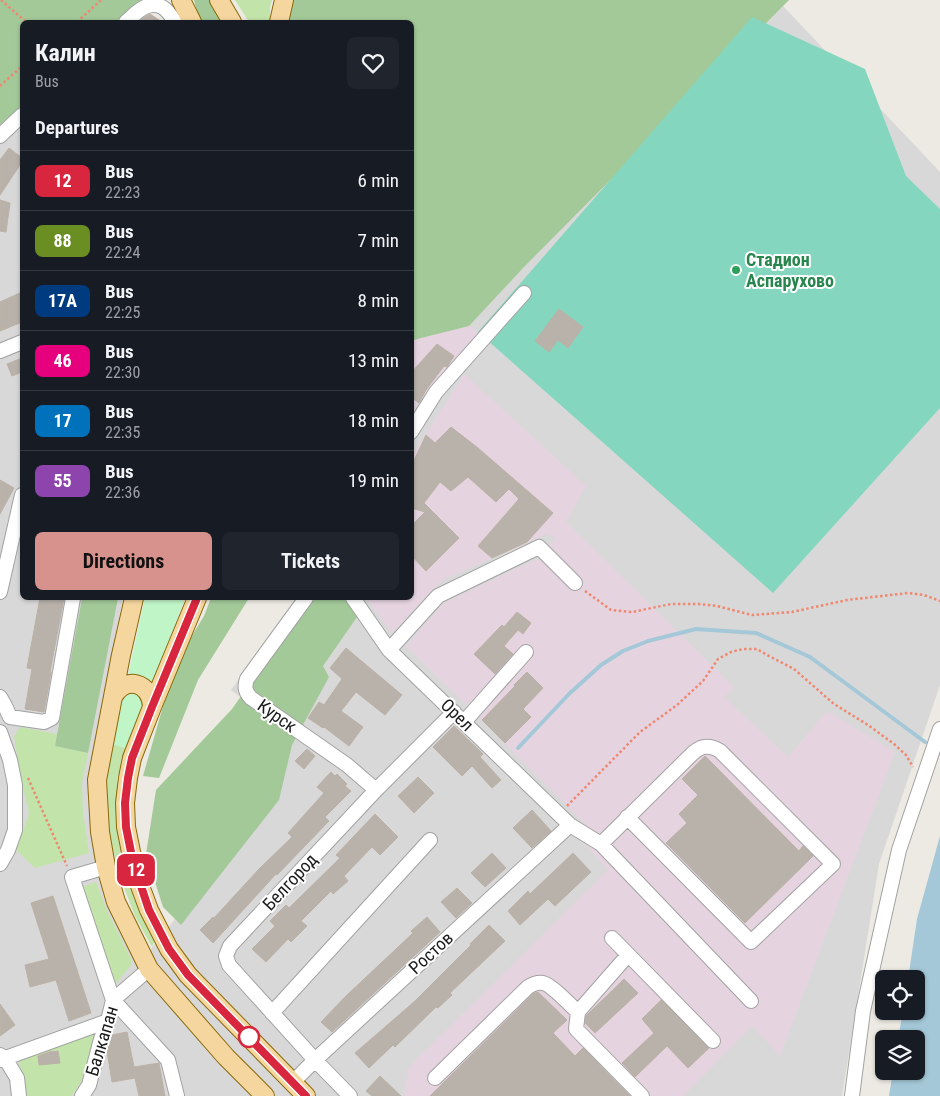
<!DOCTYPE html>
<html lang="en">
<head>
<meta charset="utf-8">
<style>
	body { margin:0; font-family:"Roboto Condensed",sans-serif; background:#20242c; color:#f1f3f6; height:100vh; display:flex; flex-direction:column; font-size:19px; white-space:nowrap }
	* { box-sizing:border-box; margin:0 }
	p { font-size:16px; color:#9ea1a6 }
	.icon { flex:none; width:28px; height:28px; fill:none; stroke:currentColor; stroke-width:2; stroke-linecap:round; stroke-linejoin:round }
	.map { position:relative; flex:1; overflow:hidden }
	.side { position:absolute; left:20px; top:20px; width:394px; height:580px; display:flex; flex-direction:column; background:#171b24; border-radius:8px; box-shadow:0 1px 4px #0004 }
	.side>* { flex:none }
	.badge { padding:0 10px; border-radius:8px; font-size:18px; line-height:32px }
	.buttons { position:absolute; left:875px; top:970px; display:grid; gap:10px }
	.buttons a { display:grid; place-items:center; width:50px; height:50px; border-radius:8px; background:#171b24; box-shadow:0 1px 4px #0004; font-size:25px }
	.map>.badge { position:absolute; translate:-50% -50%; box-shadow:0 0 0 2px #fff }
	h2 { padding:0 15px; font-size:19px; line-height:45px }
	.round { display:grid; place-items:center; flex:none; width:52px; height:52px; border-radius:8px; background:#20242c }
	.headline { display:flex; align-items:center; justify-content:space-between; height:85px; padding:0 15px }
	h1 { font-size:24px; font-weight:700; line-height:38px }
	.cta { display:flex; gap:10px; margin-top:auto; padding:10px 15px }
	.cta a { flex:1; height:58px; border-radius:8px; background:#d8928d; color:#111; font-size:20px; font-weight:700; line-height:58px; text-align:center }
	.cta a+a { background:#20242c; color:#f1f3f6 }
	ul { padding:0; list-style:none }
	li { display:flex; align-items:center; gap:15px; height:60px; padding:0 15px; border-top:1px solid #363941 }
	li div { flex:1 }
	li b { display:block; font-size:19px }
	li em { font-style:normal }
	li .badge { min-width:55px; font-weight:700; text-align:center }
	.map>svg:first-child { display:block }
	.residential { fill:#d9d8d8 }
	.industrial { fill:#e5d4e0 }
	.grass { fill:#c2e4aa }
	.forest { fill:#a3c999 }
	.park { fill:#c0f5c8 }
	.pitch { fill:#84d7be }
	.water { fill:#a4c8d8 }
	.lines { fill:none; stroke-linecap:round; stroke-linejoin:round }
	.stream { stroke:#a4c8d8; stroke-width:4 }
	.building { fill:#b8b2ab; stroke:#bdb1a5 }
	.minor-casing { stroke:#a2a2a2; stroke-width:16 }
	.major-casing { stroke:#89690a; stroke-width:20 }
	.path { stroke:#f0876f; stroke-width:2.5; stroke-dasharray:2.5 2.5; stroke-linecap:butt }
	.minor { stroke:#fff; stroke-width:14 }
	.major { stroke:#f5d69e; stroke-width:18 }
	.line-casing { stroke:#fff; stroke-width:11 }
	.line { stroke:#d7263d; stroke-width:8 }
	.leisure-dot { fill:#2e9e5b; stroke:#fff; stroke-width:2 }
	.stop-dot { fill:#fff; stroke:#d7263d; stroke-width:2.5 }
	.labels { text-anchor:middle; stroke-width:4; stroke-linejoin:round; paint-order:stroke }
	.leisure-label { font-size:18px; font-weight:bold; fill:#27864d; stroke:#fff; text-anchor:start }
	.street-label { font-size:18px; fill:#1b1b1b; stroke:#fff }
</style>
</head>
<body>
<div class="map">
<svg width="940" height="1096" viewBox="0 0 940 1096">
	<rect width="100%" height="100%" fill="#eceae2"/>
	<path class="residential" d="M783,6L940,172V685L879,864L842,1096H0V125L22,105V598H123L98,724L89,777L94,834L138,965L273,797L291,736L231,690L298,598H411V333L466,317Z"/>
	<path class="industrial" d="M469,326L478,332L421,399L411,415V341L421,338Z
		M464,374L586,486L566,522L734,687L724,697L788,757L827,711L895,752L780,1056L752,1026L683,1096H404L409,1067L608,870L580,838L589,828L482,720L406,646L444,603L539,558L556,538L546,534L441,581L392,633L366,598H411V458Z"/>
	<path class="grass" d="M235,0H272L270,7V22H249Z
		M20,727L57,734L55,746L88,753L82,783L83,813L89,853L35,868L16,850L29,814L20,773L14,736Z
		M113,744L128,749L117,778V807L155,940L152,947L135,916L120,877L112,845L107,813L105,782Z
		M96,882L107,911L131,959V965L113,987L79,888Z
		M95,1033C90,1055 87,1079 71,1096H26L19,1061Z"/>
	<path class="forest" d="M0,0H141L116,22H22V105L0,125Z
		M194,0H211L221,22H200Z
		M293,0H789L524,267L469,326L421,338L411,341V22H287L288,17Z
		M82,598H118L88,753L55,746Z
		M211,598H249L198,680L159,778L143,776L166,696L184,649L204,616Z
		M310,598H344L357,617L323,666L329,677L292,745L279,800L181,925L163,907L146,854L156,790L232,709Z"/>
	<path class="park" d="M145,598H185L128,749L113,744Z"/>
	<path class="pitch" d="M752,17L865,69L906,176L940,209V408L773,593L478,332Z"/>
	<path class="water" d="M940,836V1096H889L893,1071H916V1039H898L903,1011H916V979H908L917,919Z"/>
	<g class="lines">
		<path class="stream" d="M518,748L569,694L601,665L623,651L648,641L696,629L756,633L810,657L925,742"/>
	</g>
	<path class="building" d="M150,14L162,22H138L143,18Z
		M9,148L22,158V162L0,195V160Z
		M0,200L10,203L6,232L0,231Z
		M22,292V322L0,331V302Z
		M559,309L583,327L568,348L558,340L549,352L535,341Z
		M437,344L454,356L447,367L444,366L426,390L419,403L411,397V373Z
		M22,358V372L12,376L7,364Z
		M451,427L478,448L553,513L527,542L492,558L478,546L519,499L509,489L496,502L468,477L451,491L440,482L424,503L459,538L426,571L411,555V526L425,512L411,508V467L426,435L435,443Z
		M0,480L14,488L0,514Z
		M40,598H64L50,672H51L44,712L25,709L32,669L27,668Z
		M517,612L531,623L523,634L518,630L504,646L513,654L495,674L474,654L502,625L504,627Z
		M346,648L402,695L385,715L356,692L341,711L363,727L349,746L324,727L323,728L308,718L319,702L324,705L342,679L330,668Z
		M527,672L543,688L523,709L531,717L505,743L482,720L515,686L514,685Z
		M454,726L483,754L480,757L501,780L492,788L472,766L462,776L433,747Z
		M307,749L315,756L304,769L295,761Z
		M705,756L799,851L803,846L813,856L745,923L666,843L687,823L679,814L698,795L682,779Z
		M331,772L335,776L337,774L347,784L345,786L351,791L325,817L329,821L277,875L276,874L213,943L200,930L213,917L214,918L259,869L292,837L288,833L324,793L317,787Z
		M418,777L434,793L414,813L398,796Z
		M532,810L551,831L532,848L513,828Z
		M375,814L398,837L380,855L372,847L344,876L348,881L333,894L331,891L301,921L307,926L291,942L288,939L266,962L252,949L275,926L270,921L286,905L289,908L340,858L336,855Z
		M492,853L506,868L485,887L471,873Z
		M573,853L591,872L555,906L548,899L520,925L508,911L528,891L530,894Z
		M457,888L472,903L456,918L441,902Z
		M53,896L91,1013L69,1021L56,980L30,987L25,965L49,959L31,903Z
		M427,917L440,932L332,1032L321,1022L346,996L413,933L411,931Z
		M489,925L505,941L450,993L452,995L438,1008L436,1007L395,1047L393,1045L369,1068L355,1053L415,1001L471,945L470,944Z
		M624,979L638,993L595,1033L585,1023L586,1016Z
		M538,992L567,1020L553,1033L575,1056L583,1048L630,1096H430L533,994Z
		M661,1000L709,1048L688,1068L667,1046L635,1077L622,1063L654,1033L642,1019Z
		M0,1004L15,1025L0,1036Z
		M127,1032L134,1067L159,1063L165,1096H139L135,1078L112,1082L107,1051L109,1042L112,1035Z
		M52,1051V1052L58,1051L60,1063L39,1065L38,1056Z
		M380,1076L401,1096H372L366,1091Z"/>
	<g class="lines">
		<g class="minor-casing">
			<path id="minor" d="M126,22C136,13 147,0 162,7C168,10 172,17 175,22
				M0,136L22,115
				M0,351L22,342
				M411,432L436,392L524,293
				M0,592L22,495
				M306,598L247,679C244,687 245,692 251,698L347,765L376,790
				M353,598L389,650L570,825L601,844L751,1001
				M389,650L438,596L539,547L575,583
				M0,697L5,706L10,717
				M10,717L44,722L52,718L73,598
				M464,722L526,652
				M0,732L10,760L15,785V830L8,850L0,864
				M601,844L693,753C702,745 710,745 720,751L833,864L751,942L627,817
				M106,867L72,877L113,1000L168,1060L177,1096
				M612,938L713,1041
				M628,955L578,1012L576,1029L642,1096
				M272,1013L430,840
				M0,1055L5,1058L17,1078L19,1096
				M0,1060L108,1021
				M435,1078L528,987C533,984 537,982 543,983C552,985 570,1005 578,1012
				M293,1082L315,1060L570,825
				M82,1096L89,1085L101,1039L108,1021L113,1000L149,969
				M350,1096L315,1060L229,965L226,956L230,946L376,790L454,712
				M852,1096L863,1011L899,850L940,729"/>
		</g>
		<g class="major-casing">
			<path id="major" d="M181,0L192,22
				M219,0L232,22
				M279,22L284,0
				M134,598L121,655L97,780L100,832L106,867L116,902L149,969L226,1057L265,1096
				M197,598L152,707L132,758L128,778L125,803L126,827L131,852L139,883L149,910L169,949L188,975L306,1096
				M113,697C125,675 151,682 152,707"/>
		</g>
		<path class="path" d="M1,0L26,22
			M77,22L101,0
			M0,86L22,66
			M585,591L611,610L632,612L671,604H699L717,606L752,615L792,612L847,600L908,593L924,595L940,601
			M28,778L67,866
			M567,806L640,732L677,705L703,681L718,659L731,652L743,649H757L767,655L794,669L834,704L868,725L894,744L906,755L913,767"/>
		<use href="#minor" class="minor"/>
		<use href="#major" class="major"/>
	</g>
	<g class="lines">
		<g class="line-casing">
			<path id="line" d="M197,598L152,707L132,758L128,778L125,803L126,827L131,852L140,883L149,910L169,949L188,975L306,1096"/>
		</g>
		<use href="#line" class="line"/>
	</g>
	<circle class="leisure-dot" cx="736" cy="270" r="5"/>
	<circle class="stop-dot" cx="249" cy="1037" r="10"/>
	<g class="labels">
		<g class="leisure-label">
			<text x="746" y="266">Стадион<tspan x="746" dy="21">Аспарухово</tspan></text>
		</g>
		<g class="street-label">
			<text transform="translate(457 715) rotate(44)" y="6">Орел</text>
			<text transform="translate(277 716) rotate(35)" y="6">Курск</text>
			<text transform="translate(290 882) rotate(-47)" y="6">Белгород</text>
			<text transform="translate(431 953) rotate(-43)" y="6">Ростов</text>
			<text transform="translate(102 1041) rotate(-73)" y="6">Балкапан</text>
		</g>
	</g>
</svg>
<div class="buttons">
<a><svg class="icon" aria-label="locate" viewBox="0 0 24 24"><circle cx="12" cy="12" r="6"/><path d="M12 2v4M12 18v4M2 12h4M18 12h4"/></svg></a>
<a><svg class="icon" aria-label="layers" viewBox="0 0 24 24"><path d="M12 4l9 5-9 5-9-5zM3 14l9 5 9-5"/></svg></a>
</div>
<b class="badge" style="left:136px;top:870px;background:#d7263d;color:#fff">12</b>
<section class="side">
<div class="headline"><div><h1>Калин</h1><p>Bus</p></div><a class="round"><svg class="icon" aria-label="heart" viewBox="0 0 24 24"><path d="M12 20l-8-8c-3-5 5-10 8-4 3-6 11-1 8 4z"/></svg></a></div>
<h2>Departures</h2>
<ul>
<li><span class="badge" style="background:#d7263d;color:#fff">12</span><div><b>Bus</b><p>22:23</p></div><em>6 min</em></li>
<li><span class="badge" style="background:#6b8e23;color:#fff">88</span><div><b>Bus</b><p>22:24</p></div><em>7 min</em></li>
<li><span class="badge" style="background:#003b80;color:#fff">17А</span><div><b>Bus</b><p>22:25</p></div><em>8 min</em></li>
<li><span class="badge" style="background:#e6007e;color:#fff">46</span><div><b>Bus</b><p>22:30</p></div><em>13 min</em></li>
<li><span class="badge" style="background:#0072bc;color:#fff">17</span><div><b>Bus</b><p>22:35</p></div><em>18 min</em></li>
<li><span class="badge" style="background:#8e44ad;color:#fff">55</span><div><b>Bus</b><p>22:36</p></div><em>19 min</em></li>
</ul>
<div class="cta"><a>Directions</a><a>Tickets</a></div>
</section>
</div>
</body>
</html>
